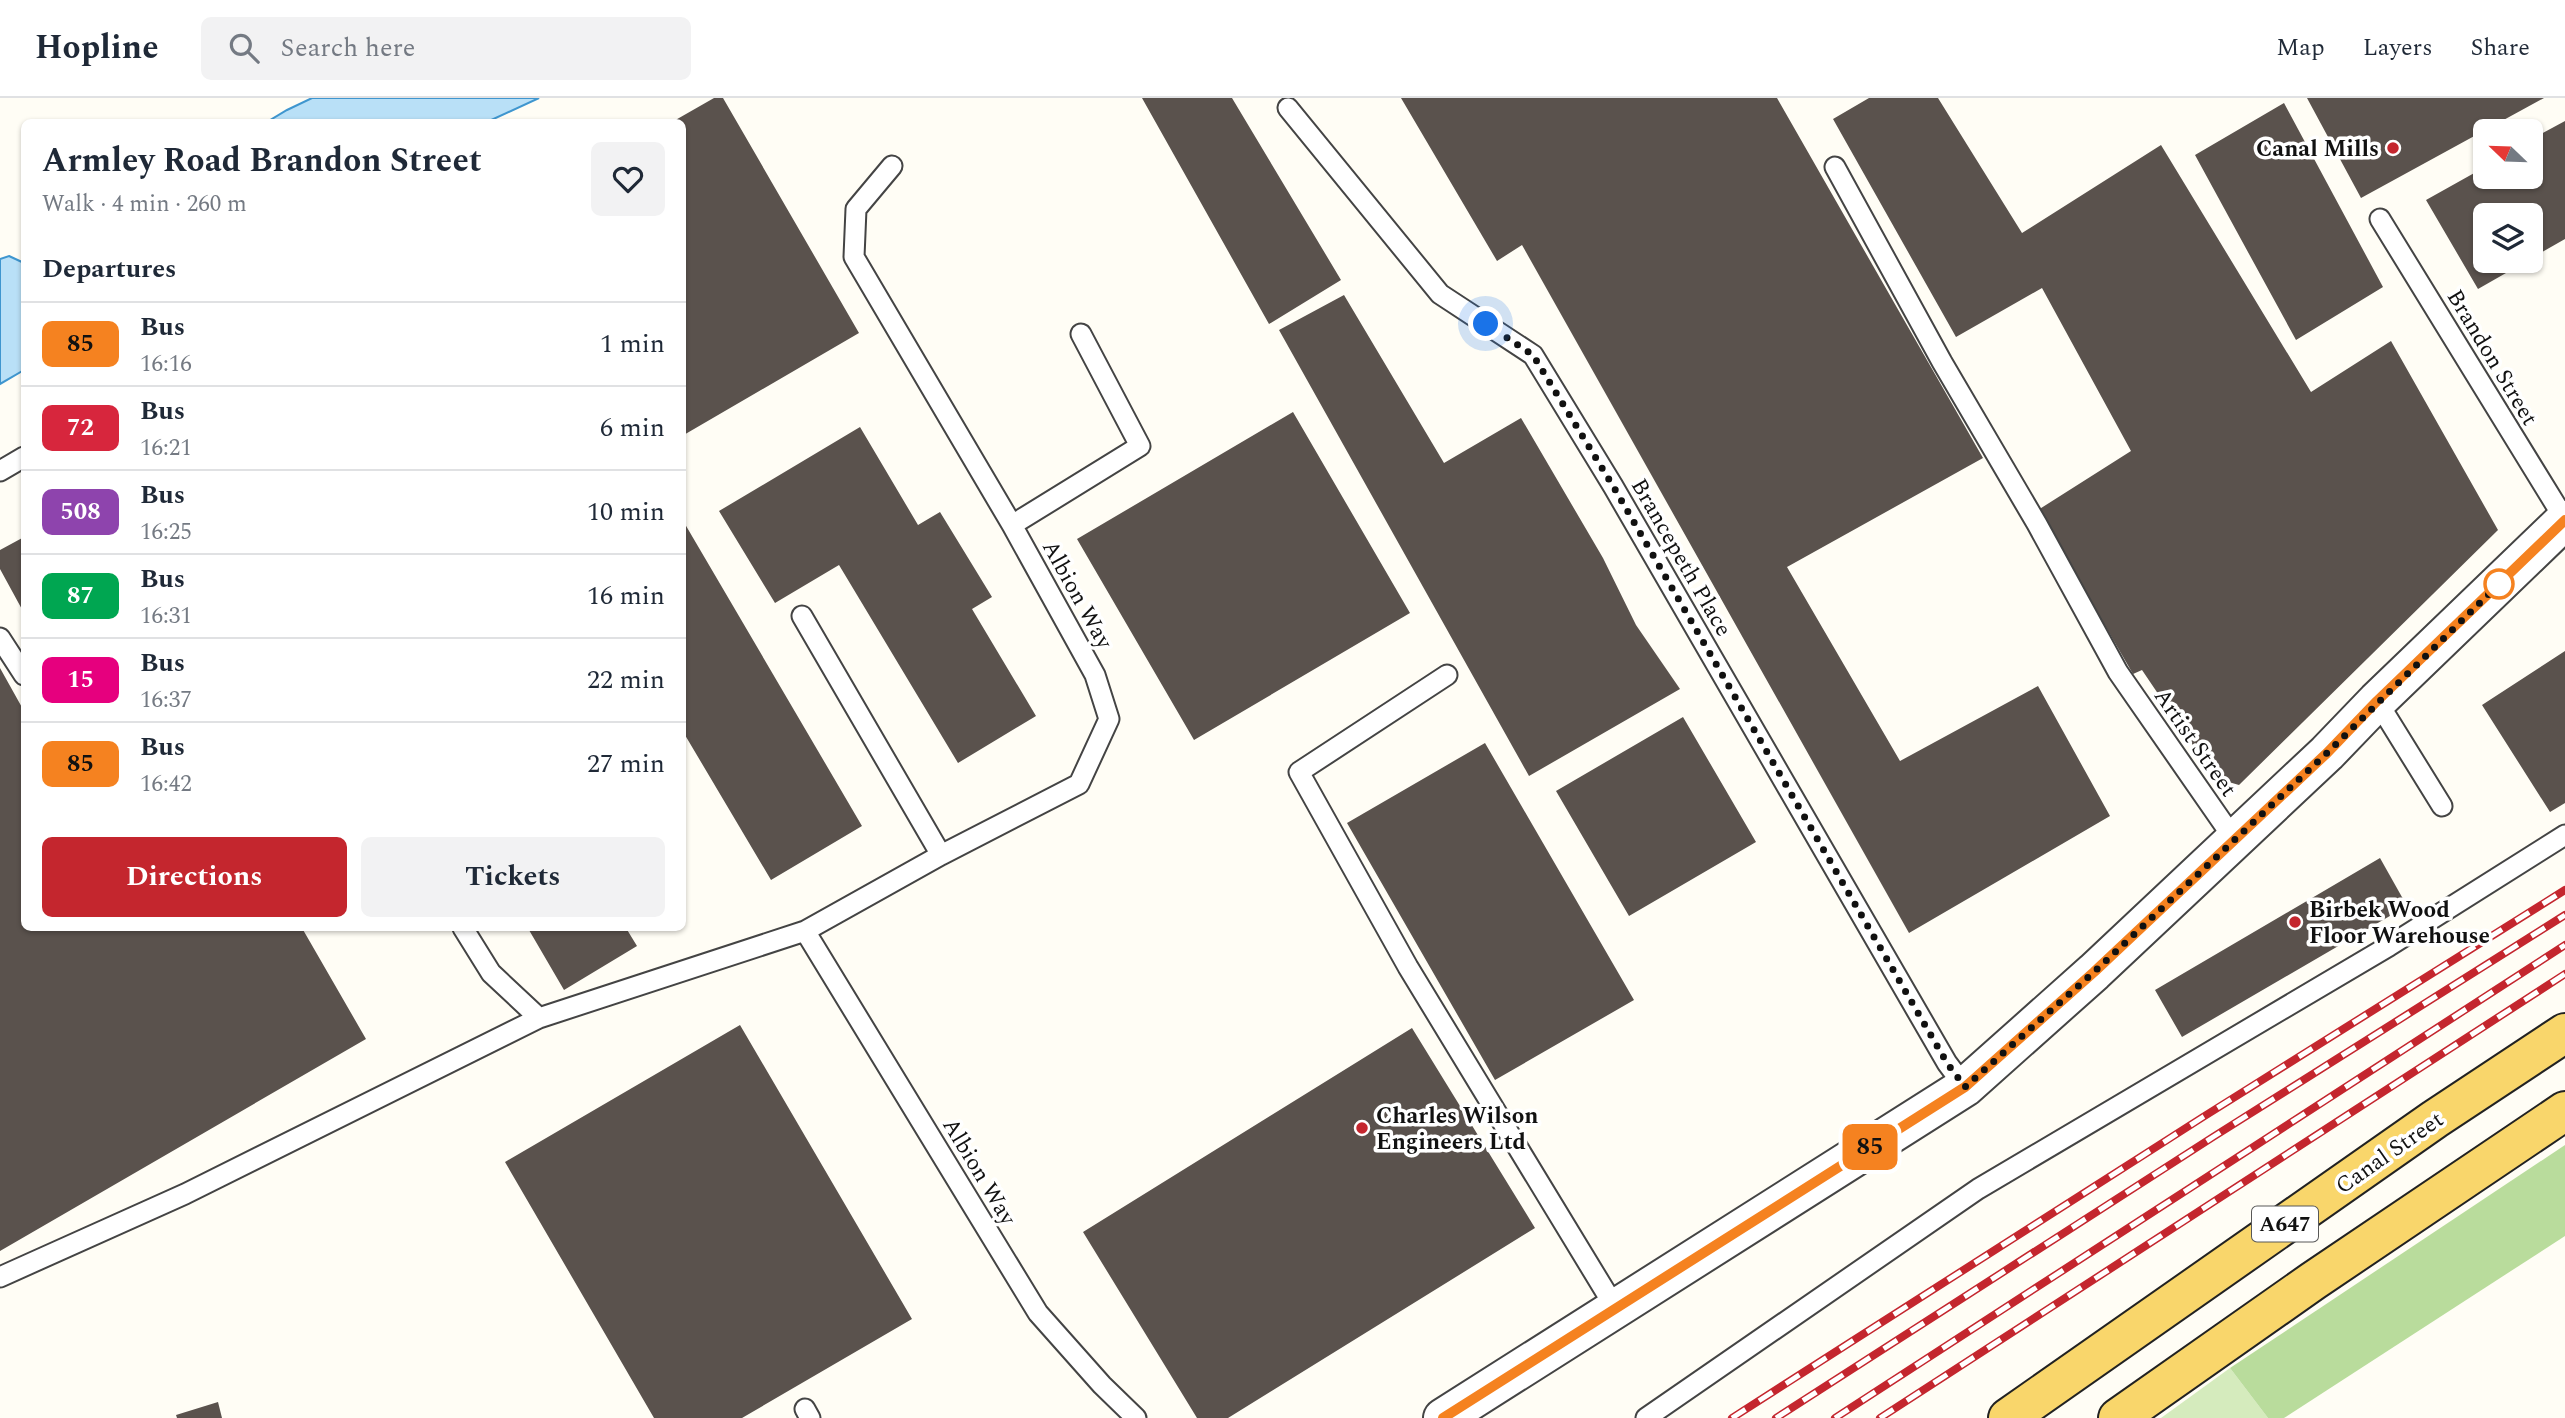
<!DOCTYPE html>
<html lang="en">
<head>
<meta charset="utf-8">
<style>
	body { margin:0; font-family:Spectral,serif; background:#f2f2f3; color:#1f2937; height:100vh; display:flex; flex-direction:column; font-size:26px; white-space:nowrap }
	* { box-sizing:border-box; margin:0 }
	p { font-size:23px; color:#747a83 }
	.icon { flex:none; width:38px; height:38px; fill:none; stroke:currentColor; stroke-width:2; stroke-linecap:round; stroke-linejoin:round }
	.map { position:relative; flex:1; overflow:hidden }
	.sheet { position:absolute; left:21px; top:21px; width:665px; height:812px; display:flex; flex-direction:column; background:#fff; border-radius:10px; box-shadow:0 2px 5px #0004 }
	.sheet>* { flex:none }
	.badge { padding:0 14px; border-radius:10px; font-size:24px; line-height:46px }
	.needle { width:46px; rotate:293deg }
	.buttons { position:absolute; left:2473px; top:21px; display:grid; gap:14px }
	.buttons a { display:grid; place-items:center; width:70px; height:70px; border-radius:10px; background:#fff; box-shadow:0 2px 5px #0004; font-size:35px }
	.you { position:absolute; width:35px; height:35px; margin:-18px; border:5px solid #fff; border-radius:50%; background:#1a73e8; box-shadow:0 0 0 10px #1a73e833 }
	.map>.badge { position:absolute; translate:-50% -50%; box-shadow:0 0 0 4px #fff }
	h2 { padding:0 21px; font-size:26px; line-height:63px }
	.round { display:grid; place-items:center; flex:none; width:74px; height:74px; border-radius:10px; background:#f2f2f3 }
	.summary { display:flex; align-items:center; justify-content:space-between; height:119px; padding:0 21px }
	h1 { font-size:33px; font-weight:700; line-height:52px }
	.primary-button { display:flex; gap:14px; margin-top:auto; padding:14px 21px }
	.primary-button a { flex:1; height:80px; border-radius:10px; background:#c4262e; color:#fff; font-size:28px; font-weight:700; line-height:80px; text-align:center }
	.primary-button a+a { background:#f2f2f3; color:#1f2937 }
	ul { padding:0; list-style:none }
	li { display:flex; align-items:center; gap:21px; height:84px; padding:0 21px; border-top:2px solid #e0e1e3 }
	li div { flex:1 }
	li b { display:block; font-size:26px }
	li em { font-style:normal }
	li .badge { min-width:77px; font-weight:700; text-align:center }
	header { display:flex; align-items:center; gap:42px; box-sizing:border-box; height:98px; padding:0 35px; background:#fff; border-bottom:2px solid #e0e1e3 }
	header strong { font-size:33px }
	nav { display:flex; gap:38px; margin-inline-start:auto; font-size:24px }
	.search { width:490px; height:63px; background:#f2f2f3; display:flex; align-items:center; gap:18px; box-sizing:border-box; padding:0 24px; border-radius:10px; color:#747a83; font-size:26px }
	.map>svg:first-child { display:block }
	.green { fill:#d5ebbd }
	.forest { fill:#b9dc9c }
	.water { fill:#b9e0f7; stroke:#3f96cf; stroke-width:2 }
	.building { fill:#5a524d }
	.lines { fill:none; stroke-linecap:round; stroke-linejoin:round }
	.lane-casing { stroke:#444; stroke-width:23 }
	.street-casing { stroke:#444; stroke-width:42 }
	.primary-casing { stroke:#222; stroke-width:42 }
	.lane { stroke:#fff; stroke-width:19 }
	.street { stroke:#fff; stroke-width:38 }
	.primary { stroke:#f9d66b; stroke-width:38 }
	.rail-casing { stroke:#c4262e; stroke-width:8 }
	.rail { stroke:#fff; stroke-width:5; stroke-dasharray:16; stroke-linecap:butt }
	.line-casing { stroke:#fff; stroke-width:16 }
	.line { stroke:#f58220; stroke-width:10 }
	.walk { stroke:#111; stroke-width:7; stroke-dasharray:0 12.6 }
	.poi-dot { fill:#c4262e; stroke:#fff; stroke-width:2.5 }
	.stop-dot { fill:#fff; stroke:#f58220; stroke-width:3.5 }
	.labels { text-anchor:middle; stroke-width:7; stroke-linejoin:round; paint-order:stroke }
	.shield { fill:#fff; stroke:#585858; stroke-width:2 }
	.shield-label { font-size:21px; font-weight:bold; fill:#111 }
	.poi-label { font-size:23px; font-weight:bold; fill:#111; stroke:#fff; text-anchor:start }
	.street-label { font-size:23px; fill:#111; stroke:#fff }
</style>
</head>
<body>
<header>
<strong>Hopline</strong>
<div class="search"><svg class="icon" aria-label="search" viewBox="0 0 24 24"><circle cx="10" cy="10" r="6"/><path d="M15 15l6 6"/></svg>Search here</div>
<nav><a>Map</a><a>Layers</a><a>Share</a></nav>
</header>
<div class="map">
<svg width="2565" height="1320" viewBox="0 0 2565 1320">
	<rect width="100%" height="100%" fill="#fffdf5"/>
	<path class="green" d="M2230,1270L2268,1320H2161Z"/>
	<path class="forest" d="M2565,1047V1138L2284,1320H2268L2230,1270Z"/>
	<path class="water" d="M312,0H539L487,24H267L287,12Z
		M9,158L24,165V272L0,286V161Z"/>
	<path class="building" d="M714,0H723L859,235L682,338V24H672Z
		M1142,0H1232L1341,182L1269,226Z
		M1401,0H1777L1983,360L1787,469L1900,663L2038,588L2110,718L1909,835L1522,147L1497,163Z
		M1869,0H1938L2022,135L2161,47L2311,294L2391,243L2498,432L2239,687L2215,680L2142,572L2133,576L2038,412L2131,353L2042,190L1956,239L1833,21Z
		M2307,0H2544L2361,100Z
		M2284,5L2383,189L2296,242L2195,57Z
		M2565,23V141L2530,161V117H2485V163H2527L2478,191L2426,102L2485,69V79H2530V42Z
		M1344,197L1444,365L1521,320L1603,460L1636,527L1680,591L1529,678L1279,232Z
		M1293,314L1410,515L1194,642L1077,441Z
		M860,329L918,427L940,414L992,499L972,511L1036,618L958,665L839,467L775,505L719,413Z
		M682,421L862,728L771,782L682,632Z
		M24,439V515L0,471V452Z
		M2565,553V705L2550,714L2482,607Z
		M0,570L24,613V830H302L366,941L0,1153Z
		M1683,619L1756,744L1629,818L1556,693Z
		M1485,645L1634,902L1495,982L1347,725Z
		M2380,760L2407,808L2182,939L2155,892Z
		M533,830H626L637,848L564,892L529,832Z
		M740,927L912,1221L742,1320H654L505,1064Z
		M1412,930L1535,1130L1228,1320H1197L1083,1134Z
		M218,1304L222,1320H177L176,1317Z"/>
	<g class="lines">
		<g class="lane-casing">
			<path id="lane" d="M1288,10L1440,196L1533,257L1613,388L1947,965L1965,989
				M1835,69L1942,264L2037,426L2118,574L2234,741
				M2380,121L2565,422
				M0,373L24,359
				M1012,427L1140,348L1081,236
				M802,518L941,757
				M0,540L24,577
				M1447,577L1299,674L1408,869L1616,1211
				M2377,603L2442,708
				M463,830L491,875L539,920L805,833L1038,1215L1102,1287L1136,1320
				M805,833L941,757L1079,686L1109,621L1095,577L1012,427L854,159L856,111L892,68
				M0,1179L185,1096L539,920
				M805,1311L810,1320
				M1646,1320L1978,1091L2389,848L2565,737"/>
		</g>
		<g class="street-casing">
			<path id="street" d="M1443,1320L1965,989L2094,874L2327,655L2377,603L2565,422"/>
		</g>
		<g class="primary-casing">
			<path id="primary" d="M2008,1320L2435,1021L2565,935
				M2118,1320L2313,1183L2565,1013"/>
		</g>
		<use href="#lane" class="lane"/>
		<use href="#street" class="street"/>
		<use href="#primary" class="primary"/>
		<g class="rail-casing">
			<path id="rail" d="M1732,1320L2203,1019L2565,792
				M1776,1320L2213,1039L2565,817
				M1835,1320L2565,847
				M1880,1320L2565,876"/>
		</g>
		<use href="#rail" class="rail"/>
	</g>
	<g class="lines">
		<g class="line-casing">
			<path id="line" d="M1443,1320L1965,989L2094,874L2327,655L2377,603L2565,422"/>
		</g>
		<use href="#line" class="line"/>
		<path class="walk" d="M1486,226L1533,257L1613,388L1947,965L1965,989L2094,874L2327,655L2499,486"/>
	</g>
	<g class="poi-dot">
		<circle cx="2393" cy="50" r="7"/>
		<circle cx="2295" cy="824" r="7"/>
		<circle cx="1362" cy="1030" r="7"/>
	</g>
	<circle class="stop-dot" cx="2499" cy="486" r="14"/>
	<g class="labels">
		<rect class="shield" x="2252" y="1108.5" width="66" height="35" rx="5"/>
		<g class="shield-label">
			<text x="2285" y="1133">A647</text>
		</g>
		<g class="poi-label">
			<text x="2379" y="58" text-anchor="end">Canal Mills</text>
			<text x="2309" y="819">Birbek Wood<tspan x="2309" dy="26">Floor Warehouse</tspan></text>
			<text x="1376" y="1025">Charles Wilson<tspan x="1376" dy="26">Engineers Ltd</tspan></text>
		</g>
		<g class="street-label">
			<text transform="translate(2493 259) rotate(59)" y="8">Brandon Street</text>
			<text transform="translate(1682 459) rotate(60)" y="8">Brancepeth Place</text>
			<text transform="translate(1078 496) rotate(61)" y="8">Albion Way</text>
			<text transform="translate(2196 644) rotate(55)" y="8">Artist Street</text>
			<text transform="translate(2389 1054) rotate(-35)" y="8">Canal Street</text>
			<text transform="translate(980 1073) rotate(59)" y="8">Albion Way</text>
		</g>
	</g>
</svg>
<div class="buttons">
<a><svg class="needle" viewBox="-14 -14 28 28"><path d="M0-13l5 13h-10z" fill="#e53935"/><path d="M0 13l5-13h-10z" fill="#747a83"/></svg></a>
<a><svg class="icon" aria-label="layers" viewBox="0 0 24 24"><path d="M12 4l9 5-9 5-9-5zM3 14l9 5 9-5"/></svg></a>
</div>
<div class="you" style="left:1486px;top:226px"></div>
<b class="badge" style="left:1870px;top:1049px;background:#f58220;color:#111">85</b>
<section class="sheet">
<div class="summary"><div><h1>Armley Road Brandon Street</h1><p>Walk · 4 min · 260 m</p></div><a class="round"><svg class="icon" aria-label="heart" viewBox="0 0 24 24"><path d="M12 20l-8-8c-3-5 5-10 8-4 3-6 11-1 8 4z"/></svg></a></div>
<h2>Departures</h2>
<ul>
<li><span class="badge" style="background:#f58220;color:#111">85</span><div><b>Bus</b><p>16:16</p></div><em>1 min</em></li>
<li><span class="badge" style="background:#d7263d;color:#fff">72</span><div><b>Bus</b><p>16:21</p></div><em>6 min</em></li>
<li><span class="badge" style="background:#8e44ad;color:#fff">508</span><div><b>Bus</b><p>16:25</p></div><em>10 min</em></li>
<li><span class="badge" style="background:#00a651;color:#fff">87</span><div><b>Bus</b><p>16:31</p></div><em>16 min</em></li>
<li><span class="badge" style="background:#e6007e;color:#fff">15</span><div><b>Bus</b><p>16:37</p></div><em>22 min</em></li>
<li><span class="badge" style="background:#f58220;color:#111">85</span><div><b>Bus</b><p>16:42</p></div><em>27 min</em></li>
</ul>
<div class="primary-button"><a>Directions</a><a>Tickets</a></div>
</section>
</div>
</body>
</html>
